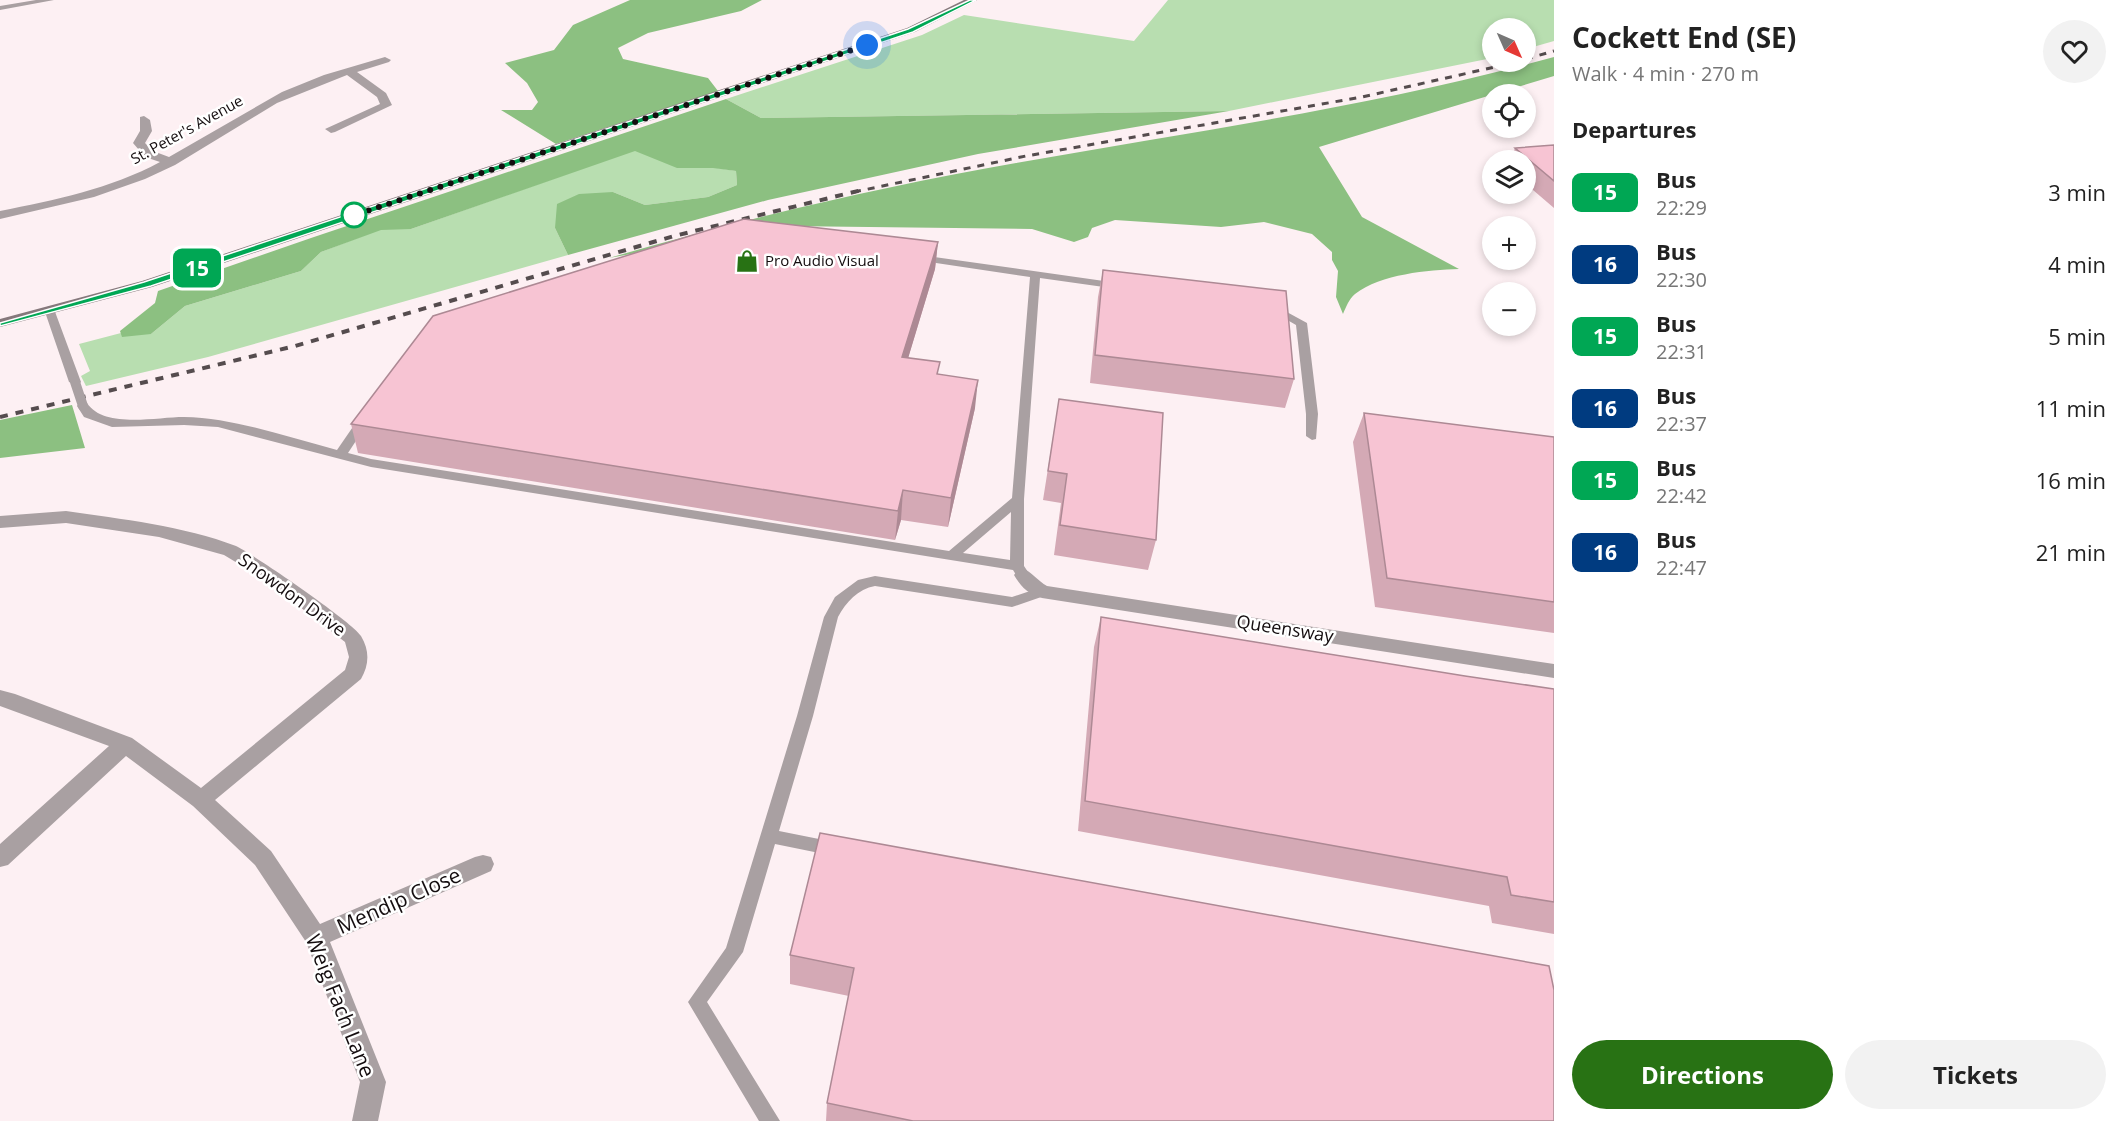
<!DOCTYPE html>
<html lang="en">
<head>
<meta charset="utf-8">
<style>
	body { margin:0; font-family:"Open Sans",sans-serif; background:#f2f2f2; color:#222; height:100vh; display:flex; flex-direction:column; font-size:22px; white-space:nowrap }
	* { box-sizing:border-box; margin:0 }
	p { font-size:20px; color:#767676 }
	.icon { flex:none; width:33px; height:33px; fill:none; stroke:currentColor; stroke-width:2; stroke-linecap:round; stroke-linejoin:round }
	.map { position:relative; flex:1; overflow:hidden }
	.side { display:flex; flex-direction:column; background:#fff; width:570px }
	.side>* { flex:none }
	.badge { padding:0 12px; border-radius:9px; font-size:21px; line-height:39px }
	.needle { width:39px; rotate:135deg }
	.controls { position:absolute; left:1482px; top:18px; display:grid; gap:12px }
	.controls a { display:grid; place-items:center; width:54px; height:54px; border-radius:50%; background:#fff; box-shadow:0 3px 9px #0003; font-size:30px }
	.you { position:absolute; width:30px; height:30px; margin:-15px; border:4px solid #fff; border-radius:50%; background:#1a73e8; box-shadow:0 0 0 9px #1a73e833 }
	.map>.badge { position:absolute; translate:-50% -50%; box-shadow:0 0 0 3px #fff }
	h2 { padding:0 18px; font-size:22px; line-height:54px }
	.round { display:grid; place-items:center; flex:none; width:63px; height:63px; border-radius:32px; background:#f2f2f2 }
	.head { display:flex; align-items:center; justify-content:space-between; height:102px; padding:0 18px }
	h1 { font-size:28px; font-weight:700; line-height:45px }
	.cta { display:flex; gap:12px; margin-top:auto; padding:12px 18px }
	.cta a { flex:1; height:69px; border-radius:36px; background:#287214; color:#fff; font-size:24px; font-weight:700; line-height:69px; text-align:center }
	.cta a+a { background:#f2f2f2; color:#222 }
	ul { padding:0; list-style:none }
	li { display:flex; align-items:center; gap:18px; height:72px; padding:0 18px }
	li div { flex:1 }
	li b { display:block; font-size:22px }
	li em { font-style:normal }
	li .badge { min-width:66px; font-weight:700; text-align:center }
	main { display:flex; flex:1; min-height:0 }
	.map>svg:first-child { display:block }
	.green { fill:#b8deb0 }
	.forest { fill:#8cc081 }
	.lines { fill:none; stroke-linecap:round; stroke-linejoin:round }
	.service { fill:#a9a0a2; fill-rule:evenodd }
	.minor { fill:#a9a0a2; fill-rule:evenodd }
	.secondary { fill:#85787b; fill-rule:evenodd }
	.rail-far1 { stroke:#554c4e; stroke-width:3; stroke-dasharray:7 7; stroke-linecap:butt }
	.rail { stroke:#554c4e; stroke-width:4; stroke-dasharray:8 8; stroke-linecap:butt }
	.service-bridge { stroke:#a9a0a2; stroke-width:10 }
	.wall { fill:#d4a9b5 }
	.shaded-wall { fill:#ad8994 }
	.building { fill:#f7c4d3; stroke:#ad8994; stroke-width:1.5 }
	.line { fill:#00a754; stroke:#fff; stroke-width:1.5 }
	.walk { stroke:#140d0f; stroke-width:6; stroke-dasharray:0 10.8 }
	.stop-dot { fill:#fff; stroke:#00a754; stroke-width:3 }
	.labels { text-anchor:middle; stroke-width:5; stroke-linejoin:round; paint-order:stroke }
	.far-street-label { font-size:15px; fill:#140d0f; stroke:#fff }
	.far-poi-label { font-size:15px; fill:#140d0f; stroke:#fff; text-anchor:start }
	.street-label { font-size:18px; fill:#140d0f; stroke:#fff }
	.near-street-label { font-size:21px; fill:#140d0f; stroke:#fff }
</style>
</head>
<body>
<main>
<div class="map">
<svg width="1554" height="1121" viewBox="0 0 1554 1121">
	<rect width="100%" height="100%" fill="#fdf0f3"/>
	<path class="green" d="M1168,0H1554V41L1526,49V28H1492V58L1229,111L761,118L726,99L922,35L964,15L1134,41Z
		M635,150L656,158L736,171L737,185L708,197L645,205L613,192L555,228L568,255L208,357L86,386L81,376L90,371L79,344L121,333L151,334L185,306L301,271L321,252L381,229H411Z"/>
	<path class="forest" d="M630,0H762L741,11L648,33L618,48L623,59L708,78L718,91L556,144L501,110H532L538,102L527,83L505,63L554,50L573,25Z
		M1554,57V76L1319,147L1362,217L1459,269C1428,270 1381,274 1355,294C1349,299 1346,307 1343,314L1336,297L1338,271L1332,260V252L1312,234L1264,222L1221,227L1115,220L1092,228L1088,237L1074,242L1032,229L784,226L609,258C743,219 879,187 1016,163C1196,131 1378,106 1554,57Z
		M726,99L761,118L1229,111L978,154L768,200L568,255L555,228L557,204L579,194L613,192L645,205L708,197L737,185L736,171L713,168H677L635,151L411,229L381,230L321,252L301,271L185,306L151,334L122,337L120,331L155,303L158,291L311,238Z
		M72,405L85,448L0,458V420Z"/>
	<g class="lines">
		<path class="service" d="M36,0H54L0,10V6Z
			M920,255L1118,283L1123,286L1118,289L1040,278L1024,499V566L1030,575L1028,578H1018L1013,570L371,467L218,427L184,425L112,427L84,417L77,406L79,403H87C104,429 156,417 184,417C235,418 287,437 337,450L359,418L363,417L369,421L348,453L371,459L949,551L1012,498L1030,277L916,260V256ZM1011,512L1010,560L963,553Z
			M1274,305L1307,323L1318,414L1316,439L1312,440L1306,436V414L1296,325L1270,310L1269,308Z
			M49,306L54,309L81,382L79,384L75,385L69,382L44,309Z
			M875,576L1012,597L1042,587L1049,592L1047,595L1012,607L875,586C858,589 846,602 838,617L813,716L779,831L834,842L840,844L842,849L840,854L834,856L775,844L743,952L707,1002L780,1121H759L688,1002L726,948L797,716L824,617L835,597L858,580Z"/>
		<path class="minor" d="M385,57L391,60L389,62L357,72L386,93L392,105L335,132L331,133L325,129L380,104L377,97L347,75L277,103L175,165L145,179L94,197L0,219V211C55,200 110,189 160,162L145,157L133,143L140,131V117L144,116L150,120L152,131L145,143L153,151L169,157L282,92L324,75Z
			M66,511C121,519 184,526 236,546C253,554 354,623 361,636C370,651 369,665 361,679L215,800L271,851L320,924L475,857L483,855L491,857L494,864L491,871L330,942L386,1082L378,1121H352L360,1082L306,942L255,865L193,806L126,756L8,865L0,867V844L109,746L0,706V690L15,694L132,738L201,788L345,670L349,657L345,642L264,579L224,555L159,537L66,523L0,528V516Z
			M1023,569C1031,571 1038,581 1047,586L1554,664V678L1042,598C1028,594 1021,587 1014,575L1017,571Z"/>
		<path class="secondary" d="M964,0H977L915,32L152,287L0,327V319L142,281L907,28Z"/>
		<path class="rail-far1" d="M1526,59L1554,51
			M854,192L1026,156L1362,97L1517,62"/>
		<path class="rail" d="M0,417L295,346L674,236L862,190"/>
		<path class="service-bridge" d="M75,382L83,406"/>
	</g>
	<path class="wall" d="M1554,145V208L1526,184V160H1510L1515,148Z
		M938,242L935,269L908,358L939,374L975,408L948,527L901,520L895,540L358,453L351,424Z
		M1103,270L1294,379L1285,408L1090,383L1098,297Z
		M1059,399L1156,540L1148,570L1054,555L1061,503L1043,500Z
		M1364,413L1554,437V633L1375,607L1353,442Z
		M1101,617L1465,676L1554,689V934L1492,923L1489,906L1078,831L1094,647Z
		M820,833L1554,1121H826L827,1103L849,996L790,984V955Z"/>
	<path class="shaded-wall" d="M938,242L935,269L900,385L902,357Z
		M978,380L975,408L948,527L951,498Z
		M903,490L901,520L895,540L898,511Z"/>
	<path class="building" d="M1554,145V181L1515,148Z
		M744,219L938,242L902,357L940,362L937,374L978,380L951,498L903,490L898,511L351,424L433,316Z
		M1103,270L1286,291L1294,379L1095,355Z
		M1059,399L1163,413L1156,540L1060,525L1067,474L1048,471Z
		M1364,413L1554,437V602L1387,578Z
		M1101,617L1465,676L1554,689V902L1511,895L1507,877L1085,801Z
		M820,833L1549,966L1554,990V1121H913L827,1103L854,968L790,955Z"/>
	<path class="line" d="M970,0H976L913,32L151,286L0,326V323L144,282L908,29Z"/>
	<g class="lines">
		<path class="walk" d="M354,215L346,218L867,45"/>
	</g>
	<defs>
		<g id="shop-bare" transform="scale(1.8)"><path d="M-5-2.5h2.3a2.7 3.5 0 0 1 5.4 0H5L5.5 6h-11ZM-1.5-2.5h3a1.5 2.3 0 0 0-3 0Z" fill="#287214" stroke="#fff" stroke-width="2.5" paint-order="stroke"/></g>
	</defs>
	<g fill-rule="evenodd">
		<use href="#shop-bare" x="747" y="261"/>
	</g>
	<circle class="stop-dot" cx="354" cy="215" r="12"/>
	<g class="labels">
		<g class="far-street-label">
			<text transform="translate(187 130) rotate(-29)" y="5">St. Peter's Avenue</text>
		</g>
		<g class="far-poi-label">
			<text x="765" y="266">Pro Audio Visual</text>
		</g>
		<g class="street-label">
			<text transform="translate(292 595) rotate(36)" y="6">Snowdon Drive</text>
			<text transform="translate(1285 629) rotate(9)" y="6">Queensway</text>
		</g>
		<g class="near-street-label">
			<text transform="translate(399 901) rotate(-24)" y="7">Mendip Close</text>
			<text transform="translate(340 1006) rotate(68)" y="7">Weig Fach Lane</text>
		</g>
	</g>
</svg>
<div class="controls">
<a><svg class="needle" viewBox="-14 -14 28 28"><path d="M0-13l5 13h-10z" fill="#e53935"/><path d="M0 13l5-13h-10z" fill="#767676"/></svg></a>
<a><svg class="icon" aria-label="locate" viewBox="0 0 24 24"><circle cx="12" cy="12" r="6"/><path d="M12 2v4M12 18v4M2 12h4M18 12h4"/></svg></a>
<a><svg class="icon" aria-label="layers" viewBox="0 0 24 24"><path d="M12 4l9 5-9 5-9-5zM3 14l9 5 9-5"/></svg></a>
<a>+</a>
<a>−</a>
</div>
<div class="you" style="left:867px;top:45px"></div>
<b class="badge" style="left:197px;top:268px;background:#00a754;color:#fff">15</b>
</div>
<section class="side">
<div class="head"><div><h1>Cockett End (SE)</h1><p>Walk · 4 min · 270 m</p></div><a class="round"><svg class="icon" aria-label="heart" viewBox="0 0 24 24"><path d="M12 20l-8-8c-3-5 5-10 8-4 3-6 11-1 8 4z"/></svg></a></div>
<h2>Departures</h2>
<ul>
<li><span class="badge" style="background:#00a754;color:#fff">15</span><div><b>Bus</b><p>22:29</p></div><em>3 min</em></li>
<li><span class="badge" style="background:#003b80;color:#fff">16</span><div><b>Bus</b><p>22:30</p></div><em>4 min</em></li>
<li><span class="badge" style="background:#00a754;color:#fff">15</span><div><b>Bus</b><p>22:31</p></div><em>5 min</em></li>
<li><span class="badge" style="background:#003b80;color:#fff">16</span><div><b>Bus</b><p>22:37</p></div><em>11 min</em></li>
<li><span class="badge" style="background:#00a754;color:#fff">15</span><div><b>Bus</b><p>22:42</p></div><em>16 min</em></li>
<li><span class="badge" style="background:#003b80;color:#fff">16</span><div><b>Bus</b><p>22:47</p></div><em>21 min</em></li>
</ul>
<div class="cta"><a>Directions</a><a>Tickets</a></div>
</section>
</main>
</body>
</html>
